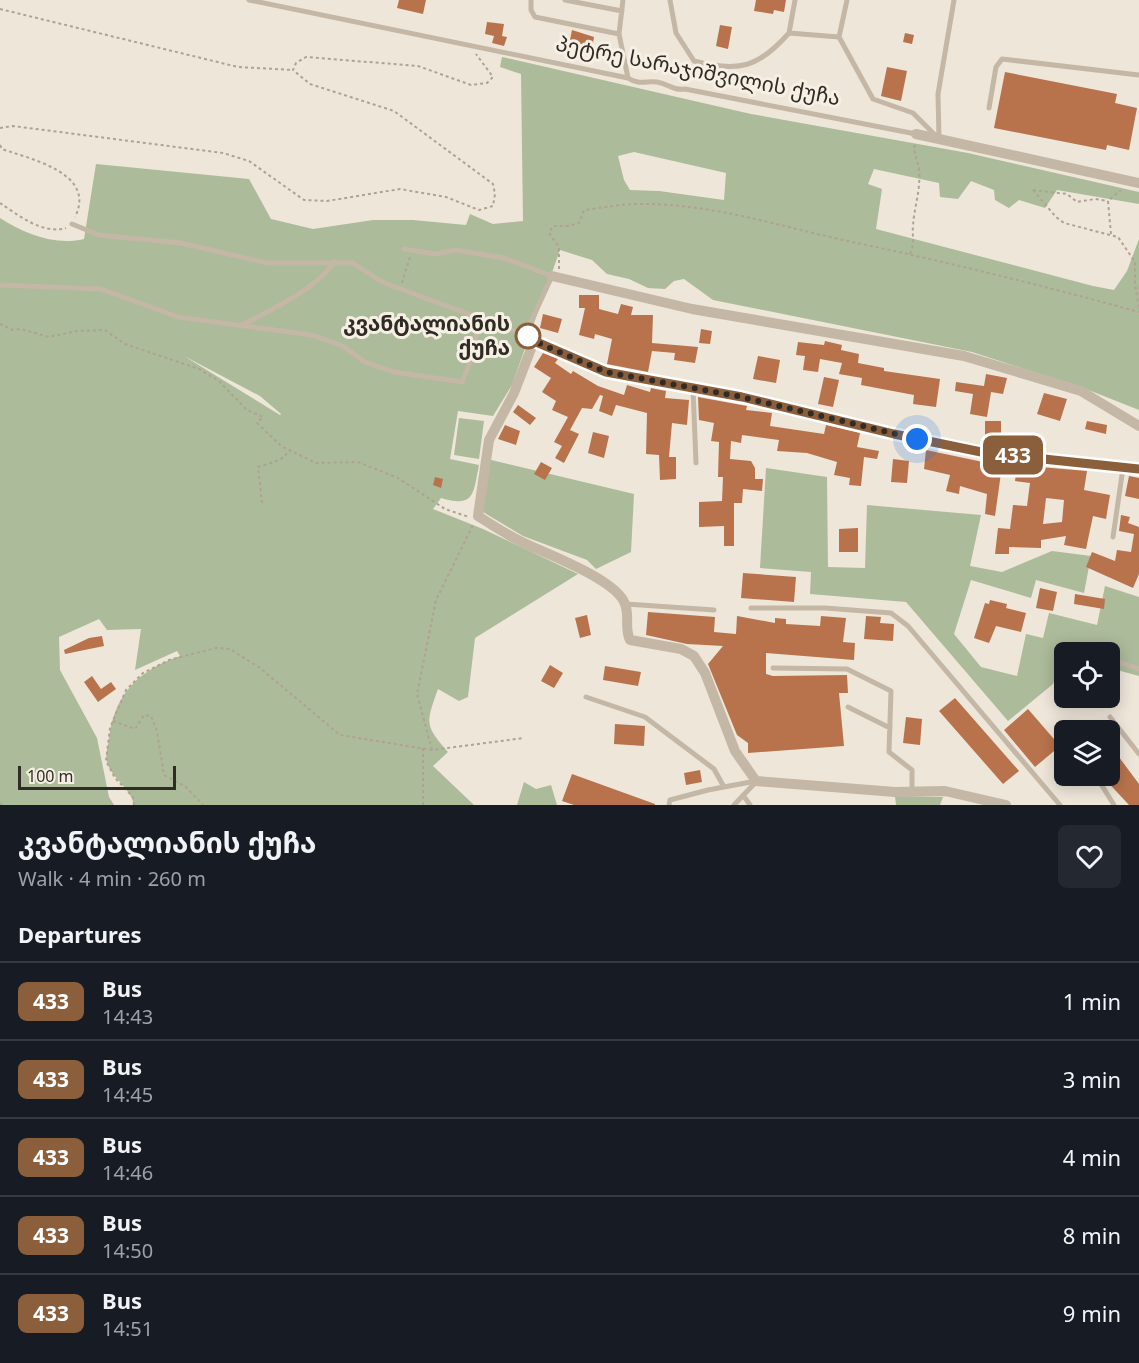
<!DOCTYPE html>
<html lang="en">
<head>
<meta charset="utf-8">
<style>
	body { margin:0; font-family:"Noto Sans","Noto Sans Georgian",sans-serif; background:#242831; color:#f1f3f6; height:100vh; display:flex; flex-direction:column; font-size:22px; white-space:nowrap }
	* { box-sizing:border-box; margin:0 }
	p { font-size:20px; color:#9ea1a6 }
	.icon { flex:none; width:33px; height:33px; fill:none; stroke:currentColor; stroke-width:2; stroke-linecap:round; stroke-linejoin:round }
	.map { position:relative; height:805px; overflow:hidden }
	.panel { display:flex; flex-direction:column; background:#171b24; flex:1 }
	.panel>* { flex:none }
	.badge { padding:0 12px; border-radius:9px; font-size:21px; line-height:39px }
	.fabs { position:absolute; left:1054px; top:642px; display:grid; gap:12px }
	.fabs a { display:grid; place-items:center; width:66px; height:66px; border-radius:9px; background:#171b24; box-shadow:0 3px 15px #0003; font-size:30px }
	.scale { position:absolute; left:18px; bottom:15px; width:158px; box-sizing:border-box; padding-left:6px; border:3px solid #312b26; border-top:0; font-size:16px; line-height:21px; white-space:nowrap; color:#312b26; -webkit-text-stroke:4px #f6f0e4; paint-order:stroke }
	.you { position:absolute; width:30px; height:30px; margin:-15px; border:4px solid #fff; border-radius:50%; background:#1a73e8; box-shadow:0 0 0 9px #1a73e833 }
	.map>.badge { position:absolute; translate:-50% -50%; box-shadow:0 0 0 3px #fff }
	h2 { padding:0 18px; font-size:22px; line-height:54px }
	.round { display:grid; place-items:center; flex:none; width:63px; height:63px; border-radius:9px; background:#242831 }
	.head { display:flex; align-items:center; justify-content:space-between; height:102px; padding:0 18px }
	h1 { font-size:28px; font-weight:700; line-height:45px }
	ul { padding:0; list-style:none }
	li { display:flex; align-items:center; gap:18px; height:78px; padding:0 18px; border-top:2px solid #363941 }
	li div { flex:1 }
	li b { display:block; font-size:22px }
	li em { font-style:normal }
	li .badge { min-width:66px; font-weight:700; text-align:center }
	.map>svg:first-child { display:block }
	.green { fill:#acbb9a; fill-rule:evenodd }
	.building { fill:#b8734c; fill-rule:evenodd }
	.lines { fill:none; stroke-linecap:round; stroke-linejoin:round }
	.path { stroke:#b0a291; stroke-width:2; stroke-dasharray:3 3; stroke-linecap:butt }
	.lane { stroke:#c4b7a6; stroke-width:5 }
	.street { stroke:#c4b7a6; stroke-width:10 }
	.line-casing { stroke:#fff; stroke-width:14 }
	.line { stroke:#8b5e3c; stroke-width:9 }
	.walk { stroke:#312b26; stroke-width:6; stroke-dasharray:0 10.8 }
	.stop-dot { fill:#fff; stroke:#8b5e3c; stroke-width:3 }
	.labels { text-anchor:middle; stroke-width:6; stroke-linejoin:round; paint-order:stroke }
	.street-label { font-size:21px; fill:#312b26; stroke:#f6f0e4 }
	.stop-label { font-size:21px; font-weight:bold; fill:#312b26; stroke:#f6f0e4; text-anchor:end }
</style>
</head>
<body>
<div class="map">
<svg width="1139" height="805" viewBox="0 0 1139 805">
	<rect width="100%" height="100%" fill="#eee6d9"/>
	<path class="green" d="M502,57L751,114L968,153L1139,192V204L1057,190L1045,208L1019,200L1009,208L995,200L994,190L971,181L958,199L940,197L939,183L874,169L868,184L882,189L876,229L1093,286L1114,290L1127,271L1139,239V410L1086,389L972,352L713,300L684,279L674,281L665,289L648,288L629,279L607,274L592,260L560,250L512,385L493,416L458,411L450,459L479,465C473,494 475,508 441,498L433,509L483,529L578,574L475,638L468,697L459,701L438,689C426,723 424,725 448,752L433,766L474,805H134C131,788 112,779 107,762C105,756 108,746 109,739C114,694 139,670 180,656L177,651L135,670L141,629L107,630L99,619L59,637L60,670L97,738L109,797L114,805H0V218C25,234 55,246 84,239L96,164L249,179L271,219L313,229L373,220H413L466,225L470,214L493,224L523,221L521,74L500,67ZM634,152L726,173L724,200L659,191L630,190L624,180L618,156ZM184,356L260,396L281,414L280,415Z
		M459,418L484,421L479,459L454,455Z
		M487,459L634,494L631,552L596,569L587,560L523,536L483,512Z
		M766,468L827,477L828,567L865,568L867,505L981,515L970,566L1002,572L1052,551L1091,556L1084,593L1036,580L1031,598L971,580L954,634L981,667L1017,676L1026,634L1043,638L1049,613L1097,625L1105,586L1139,597V676L1110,668V652H1065L1053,684L1008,721L906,602L810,594L811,572L760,568Z
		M524,782L536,789L551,785L557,805H517Z
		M895,796L943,797L940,805H896Z"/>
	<path class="building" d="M399,0H426L423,14L397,8Z
		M756,0H786L784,12L774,10L773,14L754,11Z
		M487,22L504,24L502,36L507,37L504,46L492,43L494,36L485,34Z
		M720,25L732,27L728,49L716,46Z
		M572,30L594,37L592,49L569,45Z
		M905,33L914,35L912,44L903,42Z
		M887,67L907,71L901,101L881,96Z
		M1005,72L1117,94L1115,103L1137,108L1129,150L1107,145L1106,150L994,128Z
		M579,295H599V309L618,314L621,304L633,307L631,315H653L652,343L698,347L695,363L674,360L675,353L652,351L648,372L607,364L612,339L595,334L594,339L579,335L585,308H579Z
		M543,314L562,319L558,333L540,328Z
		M701,329L712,331L710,344L699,343Z
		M825,341L842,345L841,350L859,354L858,363L884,368V371L940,379L936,407L913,404L914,395L861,385L862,378L839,374L842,363L820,359L818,372L803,370L805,356L796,355L798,342L824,345Z
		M543,353L558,359L555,363L571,374L573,371L598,386L624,395L627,385L650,392L651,388L666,391L665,398L689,400L687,425L672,423L669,457H676V479L660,480L659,455L646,454L647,413L616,405L612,416L599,411L603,396L600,395L592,409L582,408L570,430L579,434L564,463L555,458L562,446L554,442L568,417L552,410L556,401L542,392L551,378L534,367Z
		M758,356L780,360L776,383L753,379Z
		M986,374L1007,378L1003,394L991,392L987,417L970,414L973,394L955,391L956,382L984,386Z
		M824,377L839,380L833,407L818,404Z
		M1044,393L1067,399L1060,421L1037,414Z
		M698,397L747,406L746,410L772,413L770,426L824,434L826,425L860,433L857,447L879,451L877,459L864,457L861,486L849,485L850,478L834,475L837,462L807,453L777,451L779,440L742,435L741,443L731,441L730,459L751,461L755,468V479H763L762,491L743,489L742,503H734V546H724V526L699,527V502L722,501L723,477H718L719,442L711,441L714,423L699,420Z
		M518,405L536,418L530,425L513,412Z
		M985,421H1001V438H985Z
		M1087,421L1107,425L1106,434L1085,429Z
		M505,425L520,431L516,445L498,439Z
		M593,432L609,436L604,458L588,453Z
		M926,450L1002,466L995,516L985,514L987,494L960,486L959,494L946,491L950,475L924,469Z
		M893,459L909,461L907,483L891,482Z
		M541,462L552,468L545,480L534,474Z
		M1017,465L1087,471L1084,490L1110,495L1106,519L1093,516L1086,549L1064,545L1066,536L1041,540V548L1009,547V554H995L998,528L1010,529L1013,505L1027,506L1030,483L1015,481ZM1046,498L1064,500L1062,522L1043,524Z
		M1129,476L1139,478V499L1125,496Z
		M435,477L443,479L441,488L433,485Z
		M1121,515L1130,517L1128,523L1139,527V574L1133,588L1086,567L1092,552L1115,561L1117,550L1131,552L1134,534L1119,531Z
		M858,528V552H839V529Z
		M743,573L796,577L794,602L741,598Z
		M1040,588L1057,592L1053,611L1036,608Z
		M1075,594L1105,599L1104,609L1074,604Z
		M990,600L1007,604L1006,608L1026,613L1021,632L996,626L989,643L974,638L985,603L989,604Z
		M648,612L715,617L714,632L736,634L737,616L775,623V618L786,619V624L820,626L821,616L846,618L843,642L855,643L854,660L766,653V674L773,676L847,675L848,693H839L844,746L748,753V743L737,735L708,664L723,646L687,644L646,635Z
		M587,615L591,635L580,638L575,618Z
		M866,616L881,617L880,623L894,624L893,641L864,639Z
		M102,636L104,646L65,654L64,650L89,638Z
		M550,665L563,673L554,688L541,681Z
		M605,666L641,672L638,686L603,680Z
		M92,676L101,689L111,682L116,689L98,702L84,682Z
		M955,698L1019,771L1003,784L939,711Z
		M1028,709L1060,746L1035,767L1004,730Z
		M906,717L922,719L920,745L903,743Z
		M615,724L645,726L644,746L614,744Z
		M1110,745L1139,784V805H1129L1102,776H1110Z
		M700,770L702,782L686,785L684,773Z
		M572,774L655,804V805H574L562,801Z"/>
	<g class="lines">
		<path class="path" d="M0,9L238,67L293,70
			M0,128L13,126L223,153L249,161L304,200L327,201L400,189L446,197L479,210L493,206L495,194L493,184L394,111L310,84L293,70L296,63L306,57L418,66L471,85L487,83L493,77L476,54
			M0,145L2,149C30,159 97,173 75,217
			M1033,190L1056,217L1064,223L1118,237L1135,262V283L1139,309
			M1033,190L1067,194L1077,202L1095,199L1108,201
			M0,203C18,215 43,235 66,228
			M1111,234L1108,201L1121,190
			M910,254C915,243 912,237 913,226C914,208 921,189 919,170C918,159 913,155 915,143
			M559,269V247L549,233L553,226H568L579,223L584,210C603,208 620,204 638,204C709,203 775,225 843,240C943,261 1041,285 1139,312
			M402,283L410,257
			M0,324L13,330L21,329L49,337L77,331L105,330L125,344L199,369L219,381L247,410L263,417L257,423L281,446L316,463L358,462L398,478L445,509L469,517
			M262,503L258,467L280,460L291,450
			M113,721L135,729L144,715L151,716L157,731L164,775L186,787L203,805
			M423,748V805
			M432,750L417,694L436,600L473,525
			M0,803L2,805
			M134,805L133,797L115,778L106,761L110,728L126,690L143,673L169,660L216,648L230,649L260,668L340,735L432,750L524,738"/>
		<path class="lane" d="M249,0L628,78C638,85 646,81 657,82C669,84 673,91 685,89L916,134
			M531,0V10L535,17L619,34
			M565,0L622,11
			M623,0L619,34L628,78
			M670,0L676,33L694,61C739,73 759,67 789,33
			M795,0L789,33L839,37L873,99L913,113L936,136
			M839,37L847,0
			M989,108L996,67L1002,59L1139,75
			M939,139L938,94L954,0
			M72,224L99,235L181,243L267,263H353L382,282L525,335L552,276L504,258L455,250L436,254L404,249
			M0,285L101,289L178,317L312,335L343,346L365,362L394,372L462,382L470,363L480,319
			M243,324C277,307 311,292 335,262
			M693,389L696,463
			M1113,537L1123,468
			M626,604L714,610
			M751,608H825L891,613L908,626L1060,805
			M1079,647L1093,652
			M1110,659L1139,669
			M773,668L847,669L891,691L889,752L912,770V791
			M586,697L645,717L714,769L724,787
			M848,707L890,728
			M1110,717L1139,754
			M1096,776L1114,805
			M743,795L750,805
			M669,805L670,800L708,790L756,781
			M734,805L755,783"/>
		<path class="street" d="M916,134L1139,183
			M552,276L692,309L964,356L1081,391L1139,426
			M525,335L534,341L606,372L742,397L894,434L986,453L1139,469
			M534,341L514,393L489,440L478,516C492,525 507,535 522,542C546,554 616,579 625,604C630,616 624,628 630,640L681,649L694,656L705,673L735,751L756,781L895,792L945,791L1006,805"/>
	</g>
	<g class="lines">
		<g class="line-casing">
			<path id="line" d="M525,334L534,341L606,372L742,397L894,434L986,453L1139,469"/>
		</g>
		<use href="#line" class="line"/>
		<path class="walk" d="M528,336L525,334L534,341L606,372L742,397L917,439"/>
	</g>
	<circle class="stop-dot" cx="528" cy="336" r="12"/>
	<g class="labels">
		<g class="street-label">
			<text transform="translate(698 71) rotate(11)" y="7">პეტრე სარაჯიშვილის ქუჩა</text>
		</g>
		<g class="stop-label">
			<text x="510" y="331">კვანტალიანის<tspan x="510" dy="24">ქუჩა</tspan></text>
		</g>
	</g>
</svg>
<div class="fabs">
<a><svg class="icon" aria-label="locate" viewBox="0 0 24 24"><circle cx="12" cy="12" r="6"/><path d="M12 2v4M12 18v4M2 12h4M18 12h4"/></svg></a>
<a><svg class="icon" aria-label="layers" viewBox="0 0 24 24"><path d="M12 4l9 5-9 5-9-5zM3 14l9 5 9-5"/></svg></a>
</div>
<div class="scale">100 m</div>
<div class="you" style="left:917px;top:439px"></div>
<b class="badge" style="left:1013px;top:455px;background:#8b5e3c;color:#fff">433</b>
</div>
<section class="panel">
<div class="head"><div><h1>კვანტალიანის ქუჩა</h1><p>Walk · 4 min · 260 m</p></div><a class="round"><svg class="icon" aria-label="heart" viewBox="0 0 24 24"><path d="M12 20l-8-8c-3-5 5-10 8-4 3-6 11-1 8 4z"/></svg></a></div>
<h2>Departures</h2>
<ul>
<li><span class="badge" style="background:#8b5e3c;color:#fff">433</span><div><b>Bus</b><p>14:43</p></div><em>1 min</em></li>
<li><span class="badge" style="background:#8b5e3c;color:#fff">433</span><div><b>Bus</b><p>14:45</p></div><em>3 min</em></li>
<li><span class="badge" style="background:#8b5e3c;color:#fff">433</span><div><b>Bus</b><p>14:46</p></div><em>4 min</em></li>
<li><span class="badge" style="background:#8b5e3c;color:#fff">433</span><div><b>Bus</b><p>14:50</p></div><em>8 min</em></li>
<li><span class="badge" style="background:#8b5e3c;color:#fff">433</span><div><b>Bus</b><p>14:51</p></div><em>9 min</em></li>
</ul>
</section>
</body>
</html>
